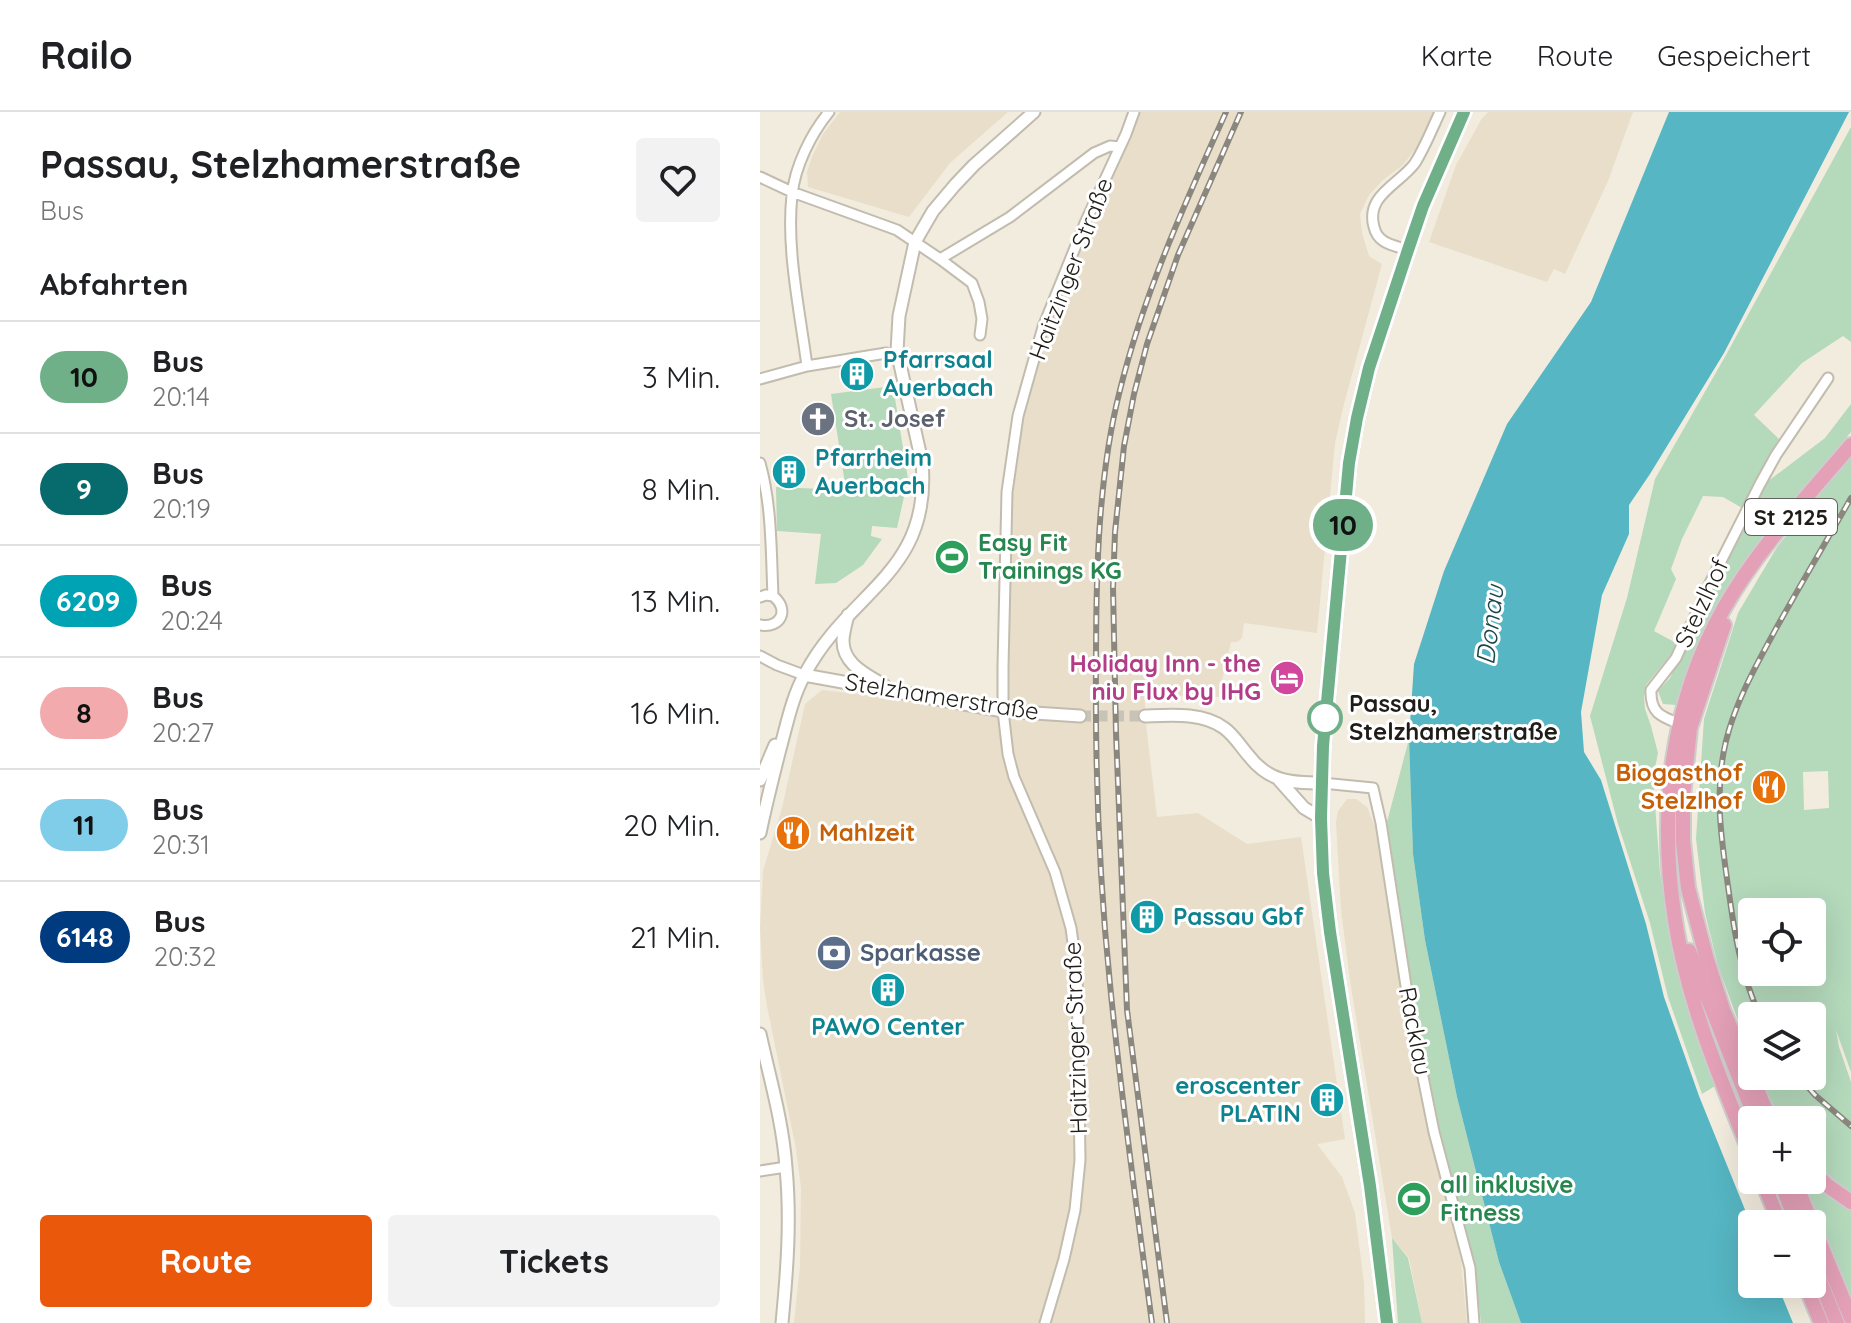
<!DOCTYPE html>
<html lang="de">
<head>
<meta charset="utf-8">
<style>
	body { margin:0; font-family:Quicksand,sans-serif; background:#f2f2f2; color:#202124; height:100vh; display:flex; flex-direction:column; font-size:30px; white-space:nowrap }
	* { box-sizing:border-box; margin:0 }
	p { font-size:26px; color:#757577 }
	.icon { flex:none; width:44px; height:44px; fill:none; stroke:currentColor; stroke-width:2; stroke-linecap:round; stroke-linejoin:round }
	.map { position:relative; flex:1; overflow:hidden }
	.details { display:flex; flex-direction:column; background:#fff; width:760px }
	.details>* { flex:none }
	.badge { padding:0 16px; border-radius:26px; font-size:28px; line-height:52px }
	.tools { position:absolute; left:978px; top:786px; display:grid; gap:16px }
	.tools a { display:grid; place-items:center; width:88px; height:88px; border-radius:8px; background:#fff; box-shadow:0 8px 32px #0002; font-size:40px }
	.map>.badge { position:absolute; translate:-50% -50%; box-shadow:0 0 0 4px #fff }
	h2 { padding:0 40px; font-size:30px; line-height:72px }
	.round { display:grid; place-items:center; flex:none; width:84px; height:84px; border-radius:8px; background:#f2f2f2 }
	.headline { display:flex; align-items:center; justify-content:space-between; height:136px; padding:0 40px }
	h1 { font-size:38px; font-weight:700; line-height:60px }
	.button { display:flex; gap:16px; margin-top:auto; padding:16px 40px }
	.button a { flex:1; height:92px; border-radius:8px; background:#ea580c; color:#fff; font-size:32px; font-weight:700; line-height:92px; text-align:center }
	.button a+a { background:#f2f2f2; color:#202124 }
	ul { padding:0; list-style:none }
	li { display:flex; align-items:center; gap:24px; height:112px; padding:0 40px; border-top:2px solid #e0e0e0 }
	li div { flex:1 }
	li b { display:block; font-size:30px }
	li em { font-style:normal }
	li .badge { min-width:88px; font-weight:700; text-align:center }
	header { display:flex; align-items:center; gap:48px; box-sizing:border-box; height:112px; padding:0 40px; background:#fff; border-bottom:2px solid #e0e0e0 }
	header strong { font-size:38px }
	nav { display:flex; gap:44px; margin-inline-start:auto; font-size:28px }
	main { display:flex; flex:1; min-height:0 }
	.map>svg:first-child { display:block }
	.built { fill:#e8deca }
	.green { fill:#b4d9bb; fill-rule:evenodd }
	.water { fill:#56b6c3 }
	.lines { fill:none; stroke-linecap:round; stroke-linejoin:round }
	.tertiary-tunnel { stroke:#c8c3b7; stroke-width:11; stroke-dasharray:11 5.5; stroke-linecap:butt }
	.minor-casing { stroke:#c2bcaf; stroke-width:13 }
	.tertiary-casing { stroke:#c2bcaf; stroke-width:15 }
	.primary-casing { stroke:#cecdcc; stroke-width:18 }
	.minor { stroke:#fff; stroke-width:9 }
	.tertiary { stroke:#fff; stroke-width:11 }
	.primary { stroke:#e3a0b7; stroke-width:14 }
	.rail-casing { stroke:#8b877e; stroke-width:6 }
	.rail { stroke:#fff; stroke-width:3; stroke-dasharray:9; stroke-linecap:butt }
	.line-casing { stroke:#fff; stroke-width:18 }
	.line { stroke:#70b089; stroke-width:12 }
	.stop-dot { fill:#fff; stroke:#70b089; stroke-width:4 }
	.labels { text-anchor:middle; stroke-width:6; stroke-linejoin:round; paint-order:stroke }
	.shield { fill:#fff; stroke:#63615e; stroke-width:2 }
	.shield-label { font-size:22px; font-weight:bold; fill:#201d19 }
	.street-label { font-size:24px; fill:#201d19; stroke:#fff }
	.culture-label { font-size:24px; font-weight:bold; fill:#0d838f; stroke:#fff; text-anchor:start }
	.worship-label { font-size:24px; font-weight:bold; fill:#5b616d; stroke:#fff; text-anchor:start }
	.leisure-label { font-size:24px; font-weight:bold; fill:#27864d; stroke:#fff; text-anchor:start }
	.hotel-label { font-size:24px; font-weight:bold; fill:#b23c85; stroke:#fff; text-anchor:end }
	.stop-label { font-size:24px; font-weight:bold; fill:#201d19; stroke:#fff; text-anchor:start }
	.food-label { font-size:24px; font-weight:bold; fill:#c56008; stroke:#fff; text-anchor:end }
	.service-label { font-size:24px; font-weight:bold; fill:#4e5e75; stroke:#fff; text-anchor:start }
	.water-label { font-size:26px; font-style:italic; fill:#1a464c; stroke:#fff }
</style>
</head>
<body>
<header>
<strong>Railo</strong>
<nav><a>Karte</a><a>Route</a><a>Gespeichert</a></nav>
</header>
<main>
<section class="details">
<div class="headline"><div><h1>Passau, Stelzhamerstraße</h1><p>Bus</p></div><a class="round"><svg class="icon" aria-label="heart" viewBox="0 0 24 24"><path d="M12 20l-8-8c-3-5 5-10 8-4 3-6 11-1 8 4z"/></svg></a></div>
<h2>Abfahrten</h2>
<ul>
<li><span class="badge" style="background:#70b089;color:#111">10</span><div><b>Bus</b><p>20:14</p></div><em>3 Min.</em></li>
<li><span class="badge" style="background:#076a6c;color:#fff">9</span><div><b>Bus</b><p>20:19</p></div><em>8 Min.</em></li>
<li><span class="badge" style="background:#00a3b4;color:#fff">6209</span><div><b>Bus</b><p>20:24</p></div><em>13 Min.</em></li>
<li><span class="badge" style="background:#f3aaac;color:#111">8</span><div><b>Bus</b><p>20:27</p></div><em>16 Min.</em></li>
<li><span class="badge" style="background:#80cde9;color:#111">11</span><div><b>Bus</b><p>20:31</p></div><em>20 Min.</em></li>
<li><span class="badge" style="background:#003b80;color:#fff">6148</span><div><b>Bus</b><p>20:32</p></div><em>21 Min.</em></li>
</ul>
<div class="button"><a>Route</a><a>Tickets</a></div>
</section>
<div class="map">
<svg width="1091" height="1211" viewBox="0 0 1091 1211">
	<rect width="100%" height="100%" fill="#f2ecde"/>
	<path class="built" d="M80,0H248L190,51L149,105L48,75L47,60L52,45L63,22Z
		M373,0H674L659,32L643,53L623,68L609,83L600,102L602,121L609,144L622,152L584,292L575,331L557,521L484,511L482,526L477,530H471L460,577L464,585L388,583L385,539V604L397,705L438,701L487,732L541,725L585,1027L557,1032L582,1065L595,1101L604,1171L605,1211H34L40,1154L41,1076L36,1037L7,894L3,868L0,816L3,759L22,696L45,592L62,578L244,599L249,358L278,230Z
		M728,0H873L848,69L805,162L794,157L787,170L669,130L696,53L721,8Z
		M587,687H596L607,695L615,715L664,997L701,1149L707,1211H662L649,1146L632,1126L590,869L581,798L576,710L578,699Z"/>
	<path class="green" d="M1091,15V230L1083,224L1042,251L994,303L1019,327L995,369L982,396L963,385L943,384L922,427L911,457L916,467L894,519L916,531L911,542L886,573L884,586L885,597L891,614L898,641L893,665L900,760L907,808L919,861L955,974L942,982L908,885L890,811L858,712L830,604L867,486L895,367L966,243Z
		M133,274L148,367L137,416L112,414L111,424L122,427L103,453L76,471L55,472L61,422L17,419L16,375L86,378L71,282Z
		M1091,292V320L982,452L958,493L929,552L916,593L903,592L898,579L910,566L916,553L954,471L980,422L1003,373L1065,326Z
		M1091,344V960L1076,918L1079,935L1091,970V1080L1063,1059L1052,1048V1008H1021L999,964H1052V904H992V947L958,854L945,801L936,727L944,607L978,501L1017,435ZM1068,659L1069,696L1044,698L1043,660ZM992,800H1052V860H992Z
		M649,627L653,742L665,828L697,985L739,1150L761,1211H721L715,1157L680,1019L656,899L627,710Z
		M1052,1065L1091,1097V1191L1074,1145L1040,1068H1052Z
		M632,1126L648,1146L662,1211H638Z"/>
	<path class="water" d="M909,0H1089L964,241L890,362L869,393V422L842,483L821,600L824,640L841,668L886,812L904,885L939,984L992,1115V1172H1017L1033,1211H761L739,1150L697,985L665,828L653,742L649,627L654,552L684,459L747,312L831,190Z"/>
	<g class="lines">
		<path class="tertiary-tunnel" d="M320,604H385"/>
		<g class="minor-casing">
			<path id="minor" d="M0,65L32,80L137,118L180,147L212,171L219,190L222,207L220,223
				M648,138C633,133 618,132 614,115C605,83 640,72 655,51C665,35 672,17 680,0
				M180,147L250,105L334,41L350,34L360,35
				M47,254C40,200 26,137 32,83C35,54 51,22 69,0
				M0,267L47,254L126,241
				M0,351C12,394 11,440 13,484C30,497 21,517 0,513
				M0,485L6,483L13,484
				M0,544L17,553L44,563
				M923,613C903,605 890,603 891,578L916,546L950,471L1000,372L1016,343L1068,266
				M562,671L613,676L621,711L650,900L674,1020L710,1156L714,1211
				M0,1059L26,1055
				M285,1211L304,1147L315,1098L320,1048L317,860L311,816L295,760L254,665L248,642L243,599V555L247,380L258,304L283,215L325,111L366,22L374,0"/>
		</g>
		<g class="tertiary-casing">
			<path id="tertiary" d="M88,503C86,511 83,521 83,529C83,553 108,563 125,574
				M44,563L243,599L320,604
				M385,604C410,603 443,600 464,616C474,623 481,635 489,644C509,670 531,671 562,671
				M0,668L15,633
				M519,668L544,696L561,706
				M0,721C6,692 13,665 20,637C27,612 32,585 45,562C89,478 172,462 162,350L137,239L139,204L155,130L173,99L195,73L214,53L274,0
				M0,922C10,967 23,1011 26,1056C31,1108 27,1159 22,1211"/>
		</g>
		<g class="primary-casing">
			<path id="primary" d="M964,513L930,616L923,684V729L928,776L947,848L963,898L1010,1008
				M929,839L996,1008
				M992,1045C961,970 927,888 915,808C898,701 911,590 964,496C998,436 1047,385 1091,333
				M1052,1059L1068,1074L1091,1090
				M1002,1068L1020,1112
				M1020,1068L1037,1112
				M1034,1068L1091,1206
				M1052,1149L1077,1211
				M1045,1172L1061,1211
				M627,1211L610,1074L570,820L563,761L561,706L563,634L589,351L597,306L609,256L648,138L663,94L704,0"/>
		</g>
		<use href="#minor" class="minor"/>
		<use href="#tertiary" class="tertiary"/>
		<use href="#primary" class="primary"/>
		<g class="rail-casing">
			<path id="rail" d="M1000,904C981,863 974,819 968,774C961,725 954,679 966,629C976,588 998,550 1018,513C1042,470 1067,428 1091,386
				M1038,964L1055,983L1091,1014
				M392,1211C377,1098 361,985 350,872C339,765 335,657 336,550C336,461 338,364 360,278C384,181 425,91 466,0
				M407,1211L367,898L356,621L353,476L355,420L364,334L374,282L387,232L418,143L481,0"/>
		</g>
		<use href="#rail" class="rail"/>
	</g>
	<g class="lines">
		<g class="line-casing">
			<path id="line" d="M627,1211L610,1074L570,820L563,761L561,706L563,634L589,351L597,306L609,256L648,138L663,94L704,0"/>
		</g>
		<use href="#line" class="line"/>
	</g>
	<defs>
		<g id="building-disc" transform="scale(1.8)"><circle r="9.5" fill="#0f9aa8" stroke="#fff"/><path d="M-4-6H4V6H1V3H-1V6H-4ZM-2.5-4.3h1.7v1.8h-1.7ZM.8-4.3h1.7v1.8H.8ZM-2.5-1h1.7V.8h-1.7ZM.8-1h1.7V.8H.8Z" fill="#fff"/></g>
		<g id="church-disc" transform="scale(1.8)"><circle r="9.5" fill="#6b7280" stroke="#fff"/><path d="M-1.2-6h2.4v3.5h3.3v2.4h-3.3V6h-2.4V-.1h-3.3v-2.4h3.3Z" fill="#fff"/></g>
		<g id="stadium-disc" transform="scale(1.8)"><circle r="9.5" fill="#2e9e5b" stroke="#fff"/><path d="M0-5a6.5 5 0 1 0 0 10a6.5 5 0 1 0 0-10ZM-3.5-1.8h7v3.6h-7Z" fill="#fff"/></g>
		<g id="hotel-disc" transform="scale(1.8)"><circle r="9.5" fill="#d1479c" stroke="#fff"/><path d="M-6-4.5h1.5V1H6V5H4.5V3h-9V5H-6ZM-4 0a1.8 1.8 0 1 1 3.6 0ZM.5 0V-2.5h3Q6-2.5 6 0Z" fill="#fff"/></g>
		<g id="restaurant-disc" transform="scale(1.8)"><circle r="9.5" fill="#e8710a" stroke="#fff"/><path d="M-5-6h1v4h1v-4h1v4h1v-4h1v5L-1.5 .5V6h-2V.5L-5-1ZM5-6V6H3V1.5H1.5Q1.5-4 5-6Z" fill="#fff"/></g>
		<g id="bank-disc" transform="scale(1.8)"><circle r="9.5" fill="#5c6f8a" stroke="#fff"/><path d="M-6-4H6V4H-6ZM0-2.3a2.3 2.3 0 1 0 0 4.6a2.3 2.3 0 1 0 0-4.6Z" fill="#fff"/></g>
	</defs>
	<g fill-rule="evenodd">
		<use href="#building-disc" x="97" y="262"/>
		<use href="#church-disc" x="58" y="307"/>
		<use href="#building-disc" x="29" y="360"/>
		<use href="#stadium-disc" x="192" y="445"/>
		<use href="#hotel-disc" x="527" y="566"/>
		<use href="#restaurant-disc" x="1009" y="675"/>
		<use href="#restaurant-disc" x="33" y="721"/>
		<use href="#building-disc" x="387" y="805"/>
		<use href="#bank-disc" x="74" y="841"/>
		<use href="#building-disc" x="128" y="878"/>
		<use href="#building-disc" x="567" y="988"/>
		<use href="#stadium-disc" x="654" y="1087"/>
	</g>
	<circle class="stop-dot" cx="565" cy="606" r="16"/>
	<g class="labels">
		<rect class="shield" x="985" y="387" width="92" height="36" rx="6"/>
		<g class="shield-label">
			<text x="1031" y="413">St 2125</text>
		</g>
		<g class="street-label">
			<text transform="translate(311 157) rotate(-69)" y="8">Haitzinger Straße</text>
			<text transform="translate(942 491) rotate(-65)" y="8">Stelzlhof</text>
			<text transform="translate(182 585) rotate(9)" y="8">Stelzhamerstraße</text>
			<text transform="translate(655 919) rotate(79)" y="8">Racklau</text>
			<text transform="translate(316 926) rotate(-92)" y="8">Haitzinger Straße</text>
		</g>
		<g class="culture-label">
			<text x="123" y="256">Pfarrsaal<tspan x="123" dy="28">Auerbach</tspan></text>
			<text x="55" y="354">Pfarrheim<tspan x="55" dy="28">Auerbach</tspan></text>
			<text x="413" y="813">Passau Gbf</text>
			<text x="128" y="923" text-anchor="middle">PAWO Center</text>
			<text x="541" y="982" text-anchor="end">eroscenter<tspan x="541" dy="28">PLATIN</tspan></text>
		</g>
		<g class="worship-label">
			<text x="84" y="315">St. Josef</text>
		</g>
		<g class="leisure-label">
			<text x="218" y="439">Easy Fit<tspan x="218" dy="28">Trainings KG</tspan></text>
			<text x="680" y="1081">all inklusive<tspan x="680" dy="28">Fitness</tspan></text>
		</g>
		<g class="hotel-label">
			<text x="501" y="560">Holiday Inn - the<tspan x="501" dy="28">niu Flux by IHG</tspan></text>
		</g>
		<g class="stop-label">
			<text x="589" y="600">Passau,<tspan x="589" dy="28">Stelzhamerstraße</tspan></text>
		</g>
		<g class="food-label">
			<text x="983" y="669">Biogasthof<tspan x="983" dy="28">Stelzlhof</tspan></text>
			<text x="59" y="729" text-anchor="start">Mahlzeit</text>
		</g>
		<g class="service-label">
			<text x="100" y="849">Sparkasse</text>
		</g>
		<g class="water-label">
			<text transform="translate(730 513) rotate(-83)" y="9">Donau</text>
		</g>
	</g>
</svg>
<div class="tools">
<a><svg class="icon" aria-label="locate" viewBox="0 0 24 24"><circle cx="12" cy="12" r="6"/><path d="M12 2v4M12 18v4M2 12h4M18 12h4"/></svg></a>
<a><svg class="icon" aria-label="layers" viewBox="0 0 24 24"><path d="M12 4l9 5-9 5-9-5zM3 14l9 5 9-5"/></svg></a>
<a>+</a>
<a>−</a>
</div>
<b class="badge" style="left:583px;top:413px;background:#70b089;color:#111">10</b>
</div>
</main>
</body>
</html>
